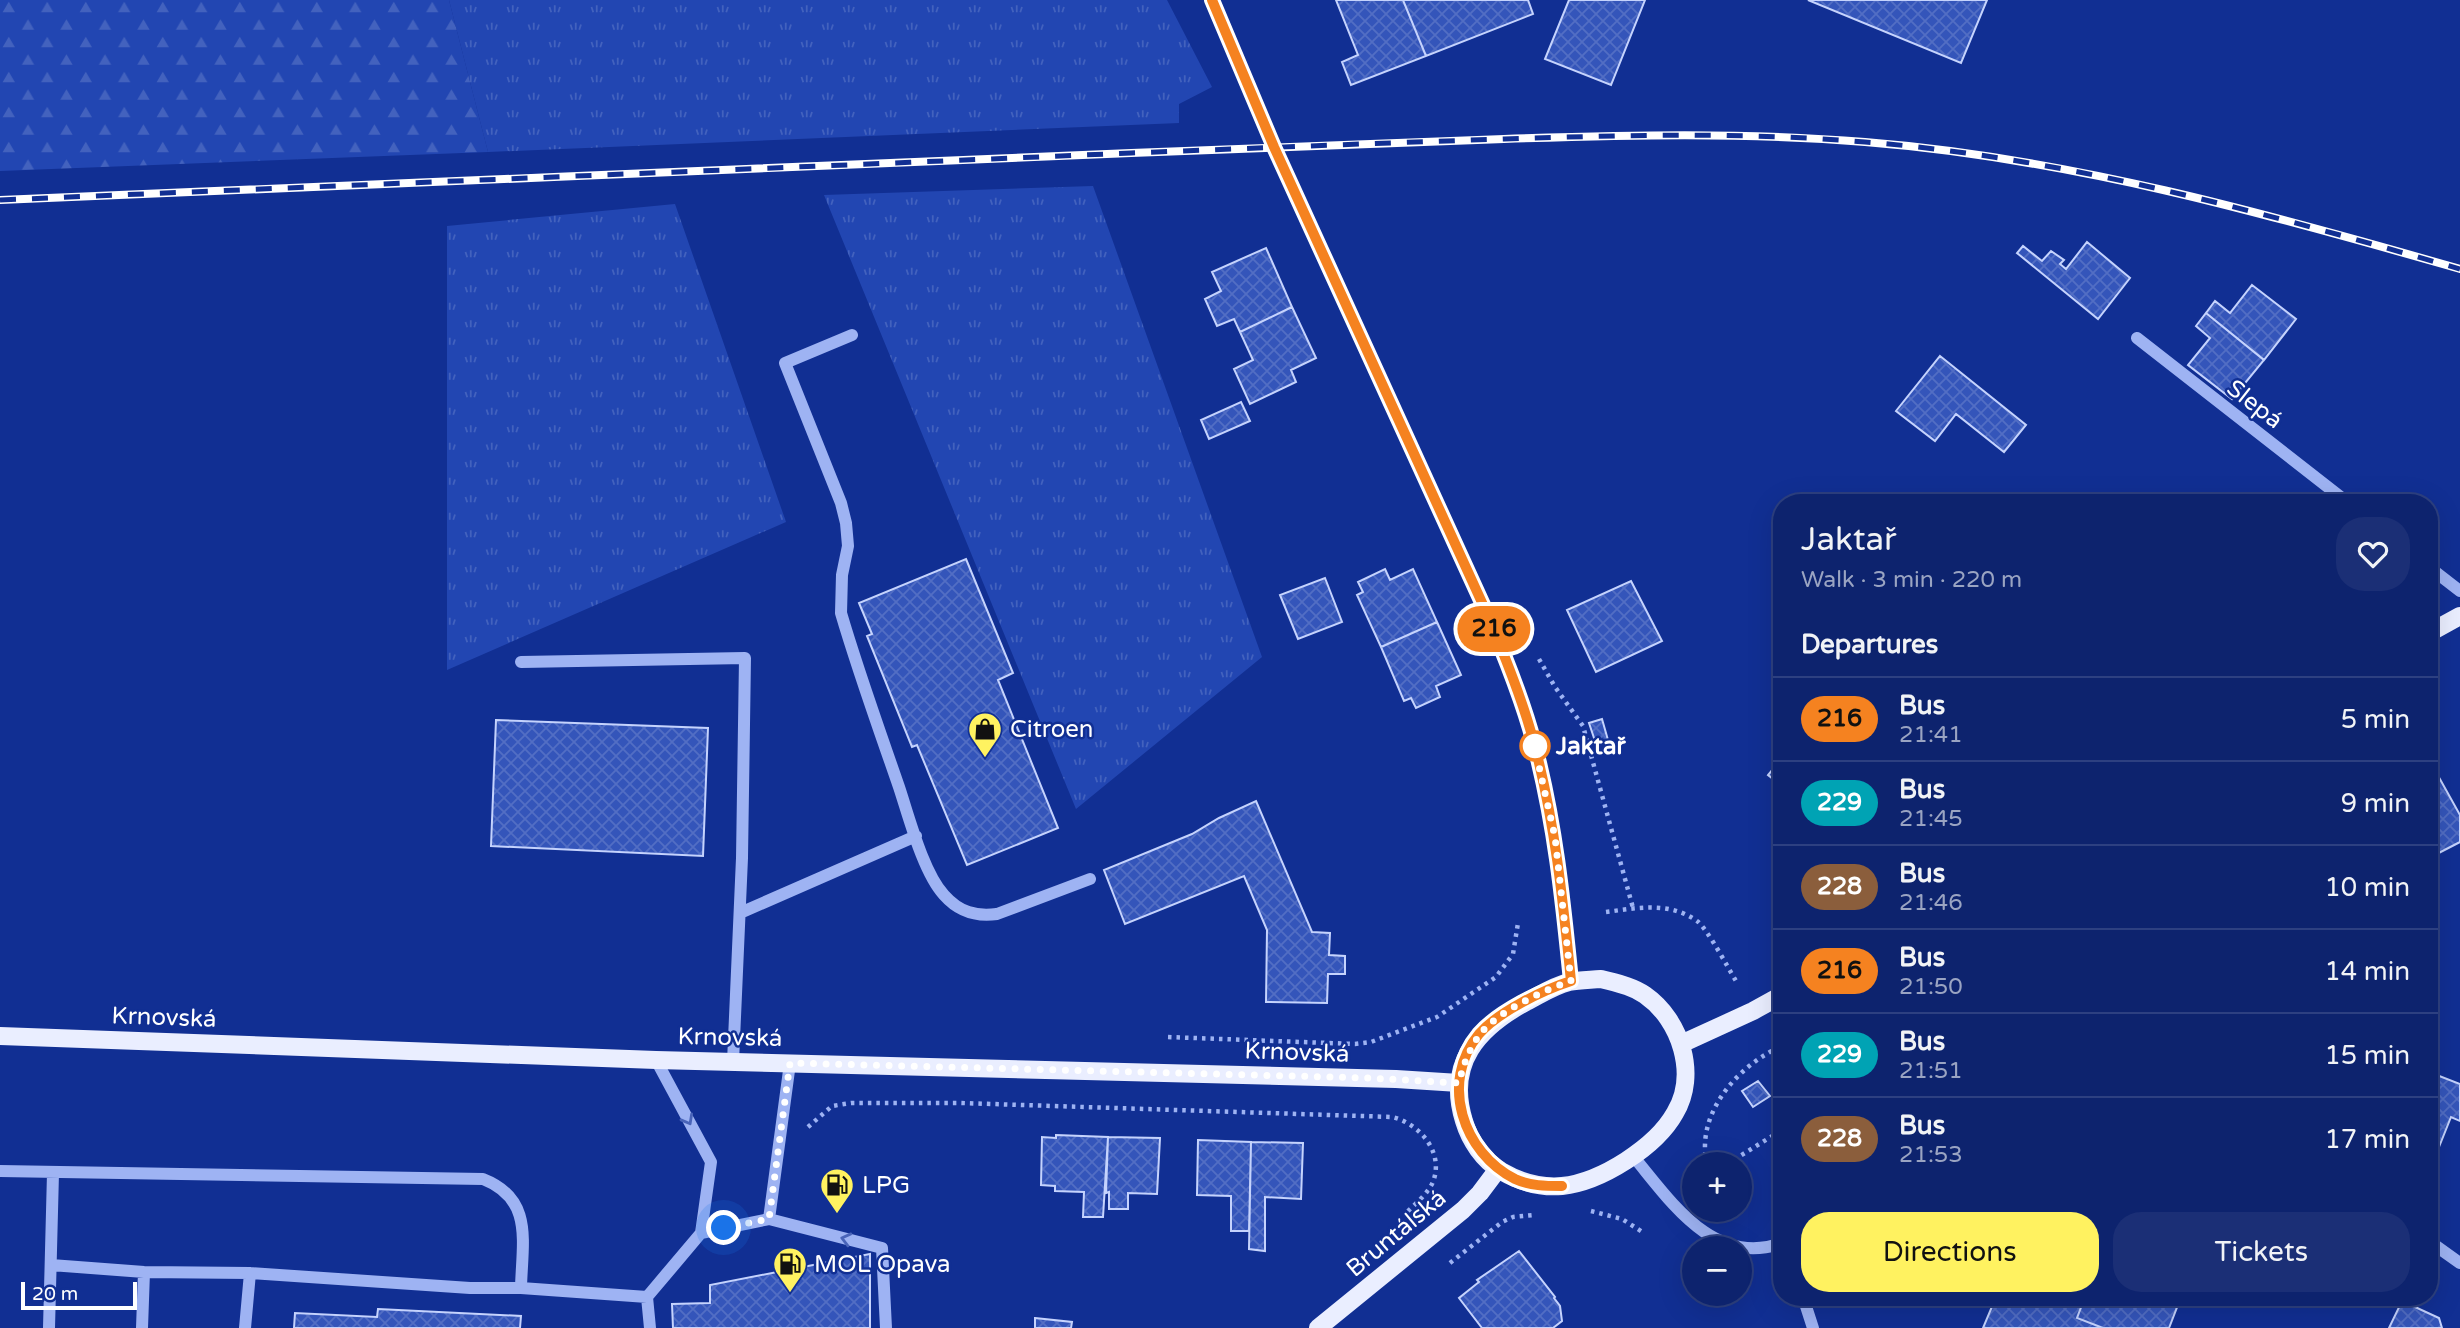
<!DOCTYPE html>
<html lang="en">
<head>
<meta charset="utf-8">
<style>
	body { margin:0; font-family:"Varela Round",sans-serif; background:#1b2f76; color:#f1f3f6; height:100vh; display:flex; flex-direction:column; font-size:26px; white-space:nowrap }
	* { box-sizing:border-box; margin:0 }
	p { font-size:23px; color:#9aa4c2 }
	.icon { flex:none; width:38px; height:38px; fill:none; stroke:currentColor; stroke-width:2; stroke-linecap:round; stroke-linejoin:round }
	.map { position:relative; flex:1; overflow:hidden }
	.drawer { position:absolute; left:1773px; top:494px; width:665px; height:812px; display:flex; flex-direction:column; background:#0d236e; border-radius:28px; box-shadow:0 7px 28px #0002,0 0 0 2px #2d4081 }
	.drawer>* { flex:none }
	.badge { padding:0 14px; border-radius:23px; font-size:24px; line-height:46px }
	.buttons { position:absolute; left:1682px; top:1152px; display:grid; gap:14px }
	.buttons a { display:grid; place-items:center; width:70px; height:70px; border-radius:50%; background:#0d236e; box-shadow:0 7px 28px #0002,0 0 0 2px #2d4081; font-size:35px }
	.scale { position:absolute; left:21px; bottom:18px; width:116px; box-sizing:border-box; padding-left:7px; border:4px solid #fff; border-top:0; font-size:19px; line-height:24px; white-space:nowrap; color:#fff; -webkit-text-stroke:5px #112f93; paint-order:stroke }
	.you { position:absolute; width:35px; height:35px; margin:-18px; border:5px solid #fff; border-radius:50%; background:#1a73e8; box-shadow:0 0 0 10px #1a73e833 }
	.map>.badge { position:absolute; translate:-50% -50%; box-shadow:0 0 0 4px #fff }
	h2 { padding:0 28px; font-size:26px; line-height:63px }
	.round { display:grid; place-items:center; flex:none; width:74px; height:74px; border-radius:28px; background:#1b2f76 }
	.summary { display:flex; align-items:center; justify-content:space-between; height:119px; padding:0 28px }
	h1 { font-size:33px; font-weight:600; line-height:52px }
	.action { display:flex; gap:14px; margin-top:auto; padding:14px 28px }
	.action a { flex:1; height:80px; border-radius:28px; background:#fff260; color:#111; font-size:28px; font-weight:600; line-height:80px; text-align:center }
	.action a+a { background:#1b2f76; color:#f1f3f6 }
	ul { padding:0; list-style:none }
	li { display:flex; align-items:center; gap:21px; height:84px; padding:0 28px; border-top:2px solid #2d4081 }
	li div { flex:1 }
	li b { display:block; font-size:26px }
	li em { font-style:normal }
	li .badge { min-width:77px; font-weight:700; text-align:center }
	.map>svg:first-child { display:block }
	.grass { fill:url(#grass-tufts) }
	.forest { fill:url(#forest-firs) }
	.building { fill:url(#building-cross-hatch); stroke:#c5d3fd; stroke-width:2 }
	.lines { fill:none; stroke-linecap:round; stroke-linejoin:round }
	.path { stroke:#9eb3f3; stroke-width:4.5; stroke-dasharray:3.5 5; stroke-linecap:butt }
	.minor { stroke:#9eb3f3; stroke-width:12 }
	.major { stroke:#eaeeff; stroke-width:18 }
	.rail-casing { stroke:#fff; stroke-width:8 }
	.rail { stroke:#112f93; stroke-width:5; stroke-dasharray:16; stroke-linecap:butt }
	.oneway { stroke:#4964b9 }
	.line-casing { stroke:#fff; stroke-width:16 }
	.line { stroke:#f58220; stroke-width:10 }
	.walk { stroke:#fff; stroke-width:7; stroke-dasharray:0 12.6 }
	.stop-dot { fill:#fff; stroke:#f58220; stroke-width:3.5 }
	.labels { text-anchor:middle; stroke-width:5; stroke-linejoin:round; paint-order:stroke }
	.street-label { font-size:24px; fill:#fff; stroke:#112f93 }
	.poi-label { font-size:24px; fill:#fff; stroke:#112f93; text-anchor:start }
	.stop-label { font-size:24px; font-weight:bold; fill:#fff; stroke:#112f93; text-anchor:start }
</style>
</head>
<body>
<div class="map">
<svg width="2460" height="1328" viewBox="0 0 2460 1328">
	<defs>
		<pattern id="grass-tufts" width="24" height="20" patternUnits="userSpaceOnUse" patternTransform="scale(1.75)"><rect width="24" height="20" fill="#2246b2"/><path d="M3 7l-1-3M5 7V3M7 7l1-3M15 17l-1-3M17 17v-4M19 17l1-3" fill="none" stroke="#4362be"/></pattern>
		<pattern id="forest-firs" width="22" height="20" patternUnits="userSpaceOnUse" patternTransform="scale(1.75)"><rect width="22" height="20" fill="#2246b2"/><path d="M5 1l3.5 6h-7zM16 11l3.5 6h-7z" fill="#4362be"/></pattern>
		<pattern id="building-cross-hatch" width="8" height="8" patternUnits="userSpaceOnUse" patternTransform="scale(1.75)"><rect width="8" height="8" fill="#3455ba"/><path d="M0 0l8 8M0 8l8-8" fill="none" stroke="#526ec4"/></pattern>
	</defs>
	<rect width="100%" height="100%" fill="#112f93"/>
	<path class="grass" d="M449,0H1167L1212,87L1179,104V123L488,152Z
		M1093,186L1262,657L1076,809L824,195Z
		M675,204L786,522L447,670V226Z"/>
	<path class="forest" d="M0,0H449L488,152L0,171Z"/>
	<path class="building" d="M1336,0H1403L1426,56L1351,85L1342,62L1358,55Z
		M1403,0H1528L1533,14L1426,56Z
		M1569,0H1645L1611,85L1545,59Z
		M1808,0H1987L1961,63Z
		M2087,242L2130,278L2098,319L2017,253L2023,246L2042,261L2051,251L2064,260L2060,264L2066,269Z
		M1266,248L1292,307L1240,332L1234,319L1217,326L1205,299L1221,291L1212,272Z
		M2252,285L2296,319L2264,360L2206,313L2215,301L2230,313Z
		M1292,307L1316,358L1291,370L1296,382L1250,404L1234,369L1253,360L1240,332Z
		M2206,313L2264,360L2232,399L2188,365L2210,338L2196,326Z
		M1940,356L2026,425L2004,452L1956,414L1935,441L1896,411Z
		M1241,402L1250,421L1209,439L1201,420Z
		M966,559L1013,673L998,680L1058,828L967,865L917,745L912,747L867,636L872,634L859,603Z
		M1385,569L1390,580L1413,569L1437,622L1381,647L1357,595L1363,592L1358,582Z
		M1325,578L1342,622L1298,639L1280,595Z
		M1631,581L1662,641L1596,672L1567,610Z
		M1437,622L1461,675L1436,686L1440,697L1416,708L1411,698L1404,701L1381,647Z
		M1602,719L1608,740L1596,744L1589,723Z
		M496,720L708,728L703,856L491,846Z
		M1782,758V786L1768,775Z
		M2436,772L2460,815V842L2429,858V776Z
		M1256,801L1312,932L1330,933L1329,955L1345,956V974H1328L1327,1003L1266,1002L1267,930L1244,876L1125,924L1104,870L1192,834L1219,818Z
		M2429,1072L2460,1084V1121L2451,1117L2429,1172Z
		M1758,1081L1770,1096L1753,1107L1742,1091Z
		M1056,1135L1108,1137L1103,1217H1083L1084,1192L1055,1191V1186L1041,1185L1042,1137L1056,1138Z
		M1108,1137L1160,1138L1157,1194L1128,1193V1209H1109V1192L1106,1193Z
		M1198,1140L1251,1142L1249,1231H1231V1196L1197,1195Z
		M1251,1142L1303,1143L1301,1199L1265,1197V1251L1249,1249Z
		M1519,1251L1555,1297L1554,1298L1560,1306L1562,1321L1553,1328H1482L1459,1298L1479,1282L1477,1280Z
		M870,1254V1328H673L672,1304L710,1303V1285Z
		M1996,1297H2085L2077,1318L2103,1328H1983Z
		M2085,1297H2181L2169,1328H2103L2077,1318Z
		M2402,1301L2439,1318L2442,1328H2389Z
		M378,1309L521,1316L520,1328H294L295,1313L377,1317Z
		M1035,1318L1072,1322L1071,1328H1035Z"/>
	<g class="lines">
		<path class="path" d="M1539,659L1555,687L1583,726L1633,908
			M1606,912C1637,908 1669,901 1697,921C1707,928 1728,968 1736,981
			M1168,1037L1355,1044L1371,1042L1437,1017L1496,977L1513,954L1518,923
			M808,1127L832,1106L851,1103H961L1392,1117C1418,1123 1443,1150 1434,1179C1430,1192 1416,1203 1406,1213
			M1707,1164C1695,1114 1738,1065 1782,1046
			M1727,1164L1782,1130
			M1591,1211L1622,1219L1644,1233
			M1450,1263L1502,1222L1513,1217L1533,1215"/>
		<path class="minor" d="M1212,0L1274,147L1484,607C1503,652 1522,697 1534,743C1555,822 1563,901 1571,981
			M852,335L785,363L841,503L846,523L848,546L842,575L841,613C858,671 879,729 899,787C909,817 923,872 944,895C959,912 976,917 997,914L1090,879
			M2137,338L2347,502
			M2429,567L2460,591
			M521,662L745,658L742,858L733,1062
			M740,913L916,836
			M656,1060L711,1162L701,1233
			M1633,1156C1670,1200 1713,1268 1782,1243
			M0,1171L483,1179C534,1199 522,1242 521,1288H470L250,1273L144,1272L51,1265
			M769,1219L790,1063
			M2429,1241L2460,1263
			M521,1288L647,1297
			M1803,1297L1813,1328
			M49,1328L53,1173
			M142,1328L144,1272
			M245,1328L250,1273
			M650,1328L647,1297L701,1233L769,1219L882,1248L886,1328"/>
		<path class="major" d="M2429,633L2460,616
			M1601,979C1616,983 1632,986 1645,995C1681,1020 1698,1075 1675,1113C1656,1147 1601,1182 1562,1186C1540,1188 1520,1182 1501,1171C1483,1160 1470,1141 1464,1121C1446,1063 1478,1028 1526,1002C1540,995 1553,986 1569,982C1579,980 1590,980 1601,979Z
			M0,1036L656,1060L1396,1079L1459,1083
			M1681,1044L1753,1011L1782,995
			M1318,1328L1463,1210L1480,1193L1498,1169"/>
		<g class="rail-casing">
			<path id="rail" d="M0,200C377,184 754,169 1131,153C1256,148 1380,143 1504,139C1625,135 1745,132 1865,142C2068,158 2265,213 2460,269"/>
		</g>
		<use href="#rail" class="rail"/>
	</g>
	<defs><path id="oneway-chevron" d="M-2-3.5L2.5 0L-2 3.5" fill="none" stroke-width="1.6" stroke-linecap="round" stroke-linejoin="round" transform="scale(1.75)"/></defs>
	<g class="oneway">
		<use href="#oneway-chevron" transform="translate(688 1120) rotate(61)"/>
		<use href="#oneway-chevron" transform="translate(846 1239) rotate(-166)"/>
	</g>
	<g class="lines">
		<g class="line-casing">
			<path id="line" d="M1212,0L1274,147L1484,607C1503,651 1522,697 1534,743C1555,822 1563,901 1571,981C1543,990 1498,1012 1479,1034C1439,1082 1463,1153 1515,1179C1530,1186 1546,1186 1562,1186"/>
		</g>
		<use href="#line" class="line"/>
		<path class="walk" d="M724,1228L769,1219L790,1063L1368,1078L1459,1083C1463,1066 1468,1052 1478,1037C1494,1013 1544,990 1571,981L1555,837L1533,740L1535,746"/>
	</g>
	<defs>
		<g id="shop-pin" transform="scale(1.75)"><path d="M0 17L-7.5 6A9.5 9.5 0 1 1 7.5 6Z" fill="#fff260" stroke="#112f93"/><path d="M-5-2.5h2.3a2.7 3.5 0 0 1 5.4 0H5L5.5 6h-11ZM-1.5-2.5h3a1.5 2.3 0 0 0-3 0Z" fill="#111"/></g>
		<g id="fuel-pin" transform="scale(1.75)"><path d="M0 17L-7.5 6A9.5 9.5 0 1 1 7.5 6Z" fill="#fff260" stroke="#112f93"/><path d="M-5.5-6h7V0h2V4h1.3V-2.5L3-4.5l.8-.8L6-3V5H2.5V1h-1V6h-7ZM-4.2-4.7v3.2H.2V-4.7Z" fill="#111"/></g>
	</defs>
	<g fill-rule="evenodd">
		<use href="#shop-pin" x="985" y="729"/>
		<use href="#fuel-pin" x="837" y="1185"/>
		<use href="#fuel-pin" x="790" y="1264"/>
	</g>
	<circle class="stop-dot" cx="1535" cy="746" r="14"/>
	<g class="labels">
		<g class="street-label">
			<text transform="translate(2255 404) rotate(38)" y="8">Slepá</text>
			<text transform="translate(164 1017) rotate(2)" y="8">Krnovská</text>
			<text transform="translate(730 1037) rotate(1)" y="8">Krnovská</text>
			<text transform="translate(1297 1052) rotate(2)" y="8">Krnovská</text>
			<text transform="translate(1396 1233) rotate(-40)" y="8">Bruntálská</text>
		</g>
		<g class="poi-label">
			<text x="1010" y="737">Citroen</text>
			<text x="862" y="1193">LPG</text>
			<text x="814" y="1272">MOL Opava</text>
		</g>
		<g class="stop-label">
			<text x="1556" y="754">Jaktař</text>
		</g>
	</g>
</svg>
<div class="buttons">
<a>+</a>
<a>−</a>
</div>
<div class="scale">20 m</div>
<div class="you" style="left:724px;top:1228px"></div>
<b class="badge" style="left:1494px;top:629px;background:#f58220;color:#111">216</b>
<section class="drawer">
<div class="summary"><div><h1>Jaktař</h1><p>Walk · 3 min · 220 m</p></div><a class="round"><svg class="icon" aria-label="heart" viewBox="0 0 24 24"><path d="M12 20l-8-8c-3-5 5-10 8-4 3-6 11-1 8 4z"/></svg></a></div>
<h2>Departures</h2>
<ul>
<li><span class="badge" style="background:#f58220;color:#111">216</span><div><b>Bus</b><p>21:41</p></div><em>5 min</em></li>
<li><span class="badge" style="background:#00a3b4;color:#fff">229</span><div><b>Bus</b><p>21:45</p></div><em>9 min</em></li>
<li><span class="badge" style="background:#8b5e3c;color:#fff">228</span><div><b>Bus</b><p>21:46</p></div><em>10 min</em></li>
<li><span class="badge" style="background:#f58220;color:#111">216</span><div><b>Bus</b><p>21:50</p></div><em>14 min</em></li>
<li><span class="badge" style="background:#00a3b4;color:#fff">229</span><div><b>Bus</b><p>21:51</p></div><em>15 min</em></li>
<li><span class="badge" style="background:#8b5e3c;color:#fff">228</span><div><b>Bus</b><p>21:53</p></div><em>17 min</em></li>
</ul>
<div class="action"><a>Directions</a><a>Tickets</a></div>
</section>
</div>
</body>
</html>
